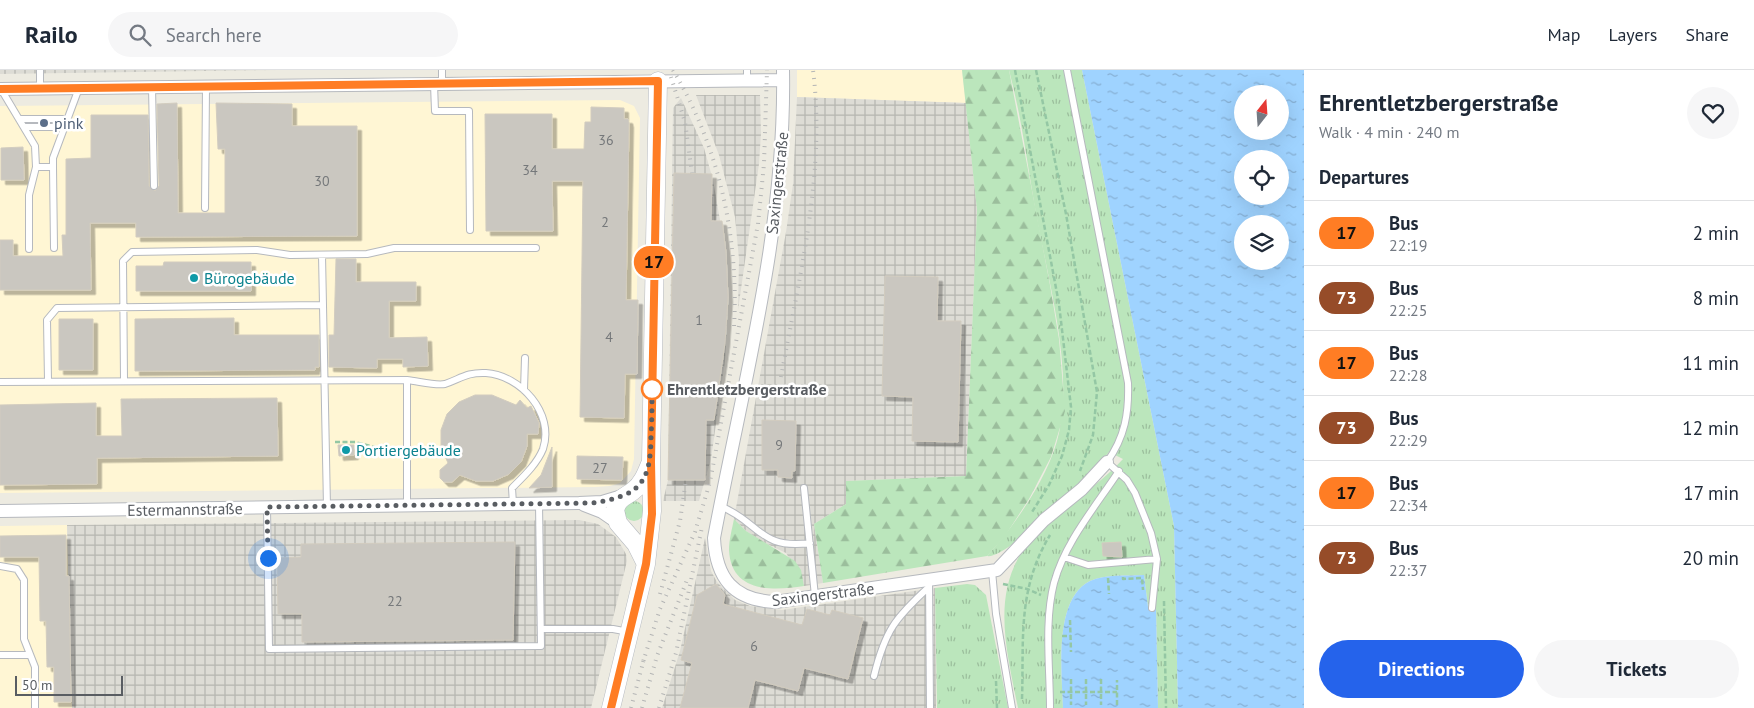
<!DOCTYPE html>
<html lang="en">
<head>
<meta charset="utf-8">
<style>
	body { margin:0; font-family:"PT Sans",sans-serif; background:#f6f6f7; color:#1f2937; height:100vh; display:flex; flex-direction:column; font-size:19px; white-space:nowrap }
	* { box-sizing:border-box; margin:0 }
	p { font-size:16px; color:#747a83 }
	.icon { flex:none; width:28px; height:28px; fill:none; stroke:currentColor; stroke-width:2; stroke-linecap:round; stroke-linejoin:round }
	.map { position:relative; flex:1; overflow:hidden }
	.drawer { display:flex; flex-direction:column; background:#fff; width:450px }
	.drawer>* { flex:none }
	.badge { padding:0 10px; border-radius:16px; font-size:18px; line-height:32px }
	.needle { width:32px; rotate:17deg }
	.buttons { position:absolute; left:1234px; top:15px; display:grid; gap:10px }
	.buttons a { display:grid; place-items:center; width:55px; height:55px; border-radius:50%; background:#fff; box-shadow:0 5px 20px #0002; font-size:25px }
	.scale { position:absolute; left:15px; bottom:12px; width:108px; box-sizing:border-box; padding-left:5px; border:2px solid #595d62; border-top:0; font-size:14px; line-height:18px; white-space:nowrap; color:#595d62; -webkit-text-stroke:4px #fff; paint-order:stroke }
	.you { position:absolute; width:25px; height:25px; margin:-12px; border:4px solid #fff; border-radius:50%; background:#1a73e8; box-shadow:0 0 0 8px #1a73e833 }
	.map>.badge { position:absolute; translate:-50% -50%; box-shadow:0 0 0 2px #fff }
	h2 { padding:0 15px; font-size:19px; line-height:45px }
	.round { display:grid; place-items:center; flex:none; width:52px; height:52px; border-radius:26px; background:#f6f6f7 }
	.summary { display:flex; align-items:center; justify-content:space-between; height:85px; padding:0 15px }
	h1 { font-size:24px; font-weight:800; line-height:38px }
	.button { display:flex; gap:10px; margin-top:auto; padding:10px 15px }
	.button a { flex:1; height:58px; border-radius:30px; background:#2563eb; color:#fff; font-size:20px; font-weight:800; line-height:58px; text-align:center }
	.button a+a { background:#f6f6f7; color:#1f2937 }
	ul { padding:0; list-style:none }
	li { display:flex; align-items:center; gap:15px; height:65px; padding:0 15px; border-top:1px solid #e0e1e3 }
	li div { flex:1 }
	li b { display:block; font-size:19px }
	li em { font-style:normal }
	li .badge { min-width:55px; font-weight:700; text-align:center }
	header { display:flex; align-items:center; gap:30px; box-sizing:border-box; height:70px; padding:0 25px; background:#fff; border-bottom:1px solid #e0e1e3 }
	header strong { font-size:24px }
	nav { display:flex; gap:28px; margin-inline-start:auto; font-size:18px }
	.search { width:350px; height:45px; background:#f6f6f7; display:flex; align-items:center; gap:12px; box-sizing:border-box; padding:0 18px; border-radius:28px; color:#747a83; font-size:19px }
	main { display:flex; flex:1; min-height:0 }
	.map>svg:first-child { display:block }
	.commercial { fill:#fff6d4 }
	.industrial { fill:url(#industrial-grid) }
	.grass { fill:url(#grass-tufts) }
	.forest { fill:url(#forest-firs) }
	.water { fill:url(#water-ripples); fill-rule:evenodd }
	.building { fill:#cac7c0; stroke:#d2ccbf; filter:url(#shadow) }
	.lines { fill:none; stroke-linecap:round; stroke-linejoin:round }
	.lane-casing { stroke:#b6b9be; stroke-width:8 }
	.street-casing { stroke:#b6b9be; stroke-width:14 }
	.secondary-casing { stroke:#b6bac0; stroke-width:19 }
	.path { stroke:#94c7a4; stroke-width:2.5; stroke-dasharray:5 2.5; stroke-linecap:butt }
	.lane { stroke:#fff; stroke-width:6 }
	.street { stroke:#fff; stroke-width:12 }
	.secondary { stroke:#fff; stroke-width:18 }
	.rail { stroke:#b4b5b5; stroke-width:4; stroke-dasharray:1 6; stroke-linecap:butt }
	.line-casing { stroke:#fff; stroke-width:11 }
	.line { stroke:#ff7d24; stroke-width:8 }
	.walk { stroke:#595d62; stroke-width:5; stroke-dasharray:0 9 }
	.service-dot { fill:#5c6f8a; stroke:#fff; stroke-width:2 }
	.culture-dot { fill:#0f9aa8; stroke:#fff; stroke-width:2 }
	.stop-dot { fill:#fff; stroke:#ff7d24; stroke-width:2.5 }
	.labels { text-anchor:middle; stroke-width:5; stroke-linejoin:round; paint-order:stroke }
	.number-label { font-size:14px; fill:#75787a }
	.service-label { font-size:16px; fill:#4e5e75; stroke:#fff; text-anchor:start }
	.street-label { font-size:16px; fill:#595d62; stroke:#fff }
	.culture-label { font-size:16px; fill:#0d838f; stroke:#fff; text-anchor:start }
	.stop-label { font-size:16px; font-weight:bold; fill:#595d62; stroke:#fff; text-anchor:start }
</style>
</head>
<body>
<header>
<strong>Railo</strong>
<div class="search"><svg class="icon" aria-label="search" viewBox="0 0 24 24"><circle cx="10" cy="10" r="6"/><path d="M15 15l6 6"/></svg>Search here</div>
<nav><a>Map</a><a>Layers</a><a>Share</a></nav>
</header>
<main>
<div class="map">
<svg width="1304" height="638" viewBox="0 0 1304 638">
	<defs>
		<pattern id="industrial-grid" width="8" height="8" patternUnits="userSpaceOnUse" patternTransform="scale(1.25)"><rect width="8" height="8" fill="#dddcd5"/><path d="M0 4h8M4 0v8" fill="none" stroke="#b6b6b0"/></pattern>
		<pattern id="grass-tufts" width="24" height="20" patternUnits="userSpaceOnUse" patternTransform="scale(1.25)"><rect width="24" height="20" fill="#bbe6bc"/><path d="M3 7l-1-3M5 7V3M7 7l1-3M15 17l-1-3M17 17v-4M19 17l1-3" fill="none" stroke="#9bbe9c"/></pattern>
		<pattern id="forest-firs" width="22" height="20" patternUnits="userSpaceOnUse" patternTransform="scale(1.25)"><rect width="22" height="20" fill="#bbe6bc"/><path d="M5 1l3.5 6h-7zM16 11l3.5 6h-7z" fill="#9bbe9c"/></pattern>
		<pattern id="water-ripples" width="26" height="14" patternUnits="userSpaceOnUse" patternTransform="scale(1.25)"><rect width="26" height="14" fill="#9fd3ff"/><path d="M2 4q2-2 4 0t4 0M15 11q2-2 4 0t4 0" fill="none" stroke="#85aed2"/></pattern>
		<filter id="shadow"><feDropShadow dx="4.5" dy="4.5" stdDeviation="0" flood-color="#0004"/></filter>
	</defs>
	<rect width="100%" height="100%" fill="#edebe1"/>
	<path class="commercial" d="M797,0H962L966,33L797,27Z
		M620,30L634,36L640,48L634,389L631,401L620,413L610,416L595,417L0,423V36Z
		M67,455L72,638H0V456Z"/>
	<path class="industrial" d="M0,0H279L0,4Z
		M696,25H760L761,63L759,94L738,240L739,189L735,147L719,85Z
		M797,27L966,33L977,140L966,406L846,411V434L814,454L823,513L804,516L802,508L786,483L761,471L746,461L734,449L786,162L793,114Z
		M681,28L704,78L713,110L724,173L728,227L725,291L711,389L699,431H663L668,410L673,38Z
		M579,450L598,454L616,467L626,484L627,491L591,638H72L67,455Z
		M705,468L711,501L717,512L735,530L750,536L782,540L935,518L936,638H662L680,581Z"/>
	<path class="grass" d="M1009,0H1082L1174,456L1178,638H1158L1156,539L1148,537L1144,505C1128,506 1105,504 1090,511C1053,529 1062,604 1063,638H1018C1003,564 986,502 1053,448C1077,428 1102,412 1123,389L1109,382C1095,400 1007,490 987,486C1016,454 1050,405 1059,363C1073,299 1049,213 1037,149C1028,99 1022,49 1009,0Z
		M624 441a10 10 0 1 1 20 0a10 10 0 1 1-20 0Z
		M967,514L975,515L986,525L1008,638H937L935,518Z"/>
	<path class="forest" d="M962,0H1009L1050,215L1059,269L1065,341L1051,387L1029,429L1005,466L987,486L823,513L814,454L846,434V411L966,406L977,140Z
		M734,449L746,461L795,491L801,500L804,516C773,521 731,523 729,480C729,470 732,459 734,449Z"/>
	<path class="water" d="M1082,0H1304V638H1178L1174,456ZM1242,24H1280V61H1242ZM1242,89H1280V126H1242ZM1242,154H1280V191H1242Z
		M1144,505L1148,537L1156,539L1158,638H1063C1062,604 1053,529 1090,511C1105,504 1128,506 1144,505Z"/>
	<path class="building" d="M177,33L178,143H225V79H218L216,33L292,34V56H357V166L136,167V153H90L91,220H0V170H13V186H63L62,165H66V89L91,88V45H148L149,116L155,121L159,116L157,34Z
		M591,37L624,38V49H628L629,53L626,230H638L637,304H625L624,348L580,347L583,111H552L553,161H486L485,44H552V79H584L585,52H591Z
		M23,77L24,110H1V78Z
		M674,103L712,104L711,151H722L726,183L728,228L725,273L714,350H706L705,410H668Z
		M336,189H356V212H416V231H389V268L427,267L428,296L403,297V289H377V298L329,297V265H334Z
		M164,192H251V221H136V196H163Z
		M885,206L938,207L937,251H961L958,372L912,371L913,327L882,326Z
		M234,248V265H319V297H315V300L135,301V249Z
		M59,249H93V300H59Z
		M475,325H492L516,335L520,330L527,338L531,336L539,353L538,364H527V376L521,392L509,404L493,411H476L460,405L452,412H444L440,408V400L448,393L441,377V360L447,344L459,332Z
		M277,328L278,386L97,388V414L0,415V335L96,333V366H122L121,329Z
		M762,350L796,351L795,401H792V408L778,407V400H762Z
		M338,375H354V385L339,386Z
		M552,377V417L529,418L541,405Z
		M577,386L623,387L622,410L577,409Z
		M66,465V506H69L71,632H54V597H47L46,551H40L39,487H0V466Z
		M515,472L513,570L302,572V544H278L277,488L301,487V474Z
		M1121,472L1122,487L1103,486L1102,473Z
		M716,514L725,525L723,534L802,555L807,539L830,545L832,540L863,548L848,609L804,598L798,621L755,610L748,638H680L692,593L681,590L697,525Z"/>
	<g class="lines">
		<g class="lane-casing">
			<path id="lane" d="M40,0V18
				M442,0V14
				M747,0V10
				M1067,0L1128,313C1129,343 1125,367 1107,392L1127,410L1135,423L1151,463L1157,489L1152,538
				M434,14L435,41H469L470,160
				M152,17L154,116
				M1,19L35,76L36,97H53V88L79,18
				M19,49H68
				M24,57H65
				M53,97L54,178
				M205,138L206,16
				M29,179V125L36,97
				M322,185L327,437
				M48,311L47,250L57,238L323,235
				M124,311L123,191L132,182L257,180L290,185L367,184L394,178H536
				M0,312L407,310C418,311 435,316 445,314C460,309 467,302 486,303C520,305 555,343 543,379C537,394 523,407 512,418L513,434
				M524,320L525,288
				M804,418L815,526
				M407,435V310
				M720,436C760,452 759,480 810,473
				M267,437L269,579L541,576L539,434
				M1064,487L1088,495L1157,489
				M0,496L17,499L24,510V569L35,597V638
				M992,501L996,544L1012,638
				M929,510L930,638
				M541,559H613L629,562
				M0,585H30
				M874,606C885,561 895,548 929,517
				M1050,638C1050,597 1044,552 1054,513C1065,472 1096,436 1119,401"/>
		</g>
		<g class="street-casing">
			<path id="street" d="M783,0C786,159 743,313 714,468C716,508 733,530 775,532L997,500L1044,450L1082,419L1107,392
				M0,19L783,10
				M584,435L602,442L618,453
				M0,441L579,433L602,432L622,426"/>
		</g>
		<g class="secondary-casing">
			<path id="secondary" d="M646,494L636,474L618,453L615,440C618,428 625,427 633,421C642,414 646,404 650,394
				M611,638L646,494L652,441L651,392L658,11"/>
		</g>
		<path class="path" d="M1015,0L1059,234L1071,337L1069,360L1062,386L1049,415L1032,442
			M1036,0L1066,144L1097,322L1093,365L1080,401
			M335,372H355L398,383
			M1123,507V509L1142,508L1143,520
			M1108,508L1109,524
			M1003,514L1027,519L1041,525
			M1164,531L1166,638
			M1070,550L1071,582
			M1062,566H1071
			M1071,609V635
			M1086,609V635
			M1101,609V635
			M996,611L997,638
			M1060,622H1117
			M1022,629C1024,569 1017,520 1050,465
			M1117,635V610"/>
		<use href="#lane" class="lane"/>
		<use href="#street" class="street"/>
		<use href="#secondary" class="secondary"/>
		<path class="rail" d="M673,0C719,77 739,167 734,257
			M671,7L685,52L692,103
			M781,307C799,208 826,102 813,0
			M660,524L680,451L686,410
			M643,592L660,539L695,462L710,412L758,154L764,94L767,0
			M631,638L645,585
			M642,638L657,586L687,510
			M659,638L676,583L702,457"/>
	</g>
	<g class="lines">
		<g class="line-casing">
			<path id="line" d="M0,19L658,11L651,392L652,444L646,494L611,638"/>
		</g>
		<use href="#line" class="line"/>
		<path class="walk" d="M268,488L267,437L592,433C640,426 651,413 651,365C652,350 652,334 652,319"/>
	</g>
	<circle class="service-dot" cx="44" cy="53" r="5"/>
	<g class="culture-dot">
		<circle cx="194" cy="208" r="5"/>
		<circle cx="346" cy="380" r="5"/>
	</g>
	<circle class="stop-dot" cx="652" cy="319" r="10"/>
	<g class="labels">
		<g class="number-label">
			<text x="606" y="75">36</text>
			<text x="530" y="105">34</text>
			<text x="322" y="116">30</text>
			<text x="605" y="157">2</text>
			<text x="699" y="255">1</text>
			<text x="609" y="272">4</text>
			<text x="779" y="380">9</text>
			<text x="600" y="403">27</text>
			<text x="395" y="536">22</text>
			<text x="754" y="581">6</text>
		</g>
		<g class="service-label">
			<text x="54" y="59">pink</text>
		</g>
		<g class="street-label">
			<text transform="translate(777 113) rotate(-84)" y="6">Saxingerstraße</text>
			<text transform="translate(185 439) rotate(-1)" y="6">Estermannstraße</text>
			<text transform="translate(823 524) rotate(-7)" y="6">Saxingerstraße</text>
		</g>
		<g class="culture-label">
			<text x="204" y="214">Bürogebäude</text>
			<text x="356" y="386">Portiergebäude</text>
		</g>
		<g class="stop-label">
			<text x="667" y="325">Ehrentletzbergerstraße</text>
		</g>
	</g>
</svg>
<div class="buttons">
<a><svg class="needle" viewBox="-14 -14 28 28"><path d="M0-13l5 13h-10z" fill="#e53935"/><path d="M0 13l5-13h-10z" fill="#747a83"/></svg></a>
<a><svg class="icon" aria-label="locate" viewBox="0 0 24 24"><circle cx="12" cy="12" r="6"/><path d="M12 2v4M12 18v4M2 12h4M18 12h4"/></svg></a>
<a><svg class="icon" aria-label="layers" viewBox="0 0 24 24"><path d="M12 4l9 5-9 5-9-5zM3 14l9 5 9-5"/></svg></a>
</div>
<div class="scale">50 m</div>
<div class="you" style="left:268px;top:488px"></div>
<b class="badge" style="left:654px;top:192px;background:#ff7d24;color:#111">17</b>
</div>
<section class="drawer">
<div class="summary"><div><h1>Ehrentletzbergerstraße</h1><p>Walk · 4 min · 240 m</p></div><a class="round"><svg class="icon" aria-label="heart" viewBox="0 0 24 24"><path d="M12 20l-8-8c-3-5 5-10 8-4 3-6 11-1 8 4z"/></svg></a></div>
<h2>Departures</h2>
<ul>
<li><span class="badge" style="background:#ff7d24;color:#111">17</span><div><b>Bus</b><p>22:19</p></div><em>2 min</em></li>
<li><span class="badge" style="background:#964c29;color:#fff">73</span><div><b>Bus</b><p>22:25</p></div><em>8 min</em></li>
<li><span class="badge" style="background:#ff7d24;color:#111">17</span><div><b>Bus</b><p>22:28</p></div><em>11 min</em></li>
<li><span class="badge" style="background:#964c29;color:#fff">73</span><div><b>Bus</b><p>22:29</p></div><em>12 min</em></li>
<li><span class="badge" style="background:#ff7d24;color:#111">17</span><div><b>Bus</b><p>22:34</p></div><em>17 min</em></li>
<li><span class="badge" style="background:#964c29;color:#fff">73</span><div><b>Bus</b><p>22:37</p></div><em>20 min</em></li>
</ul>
<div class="button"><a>Directions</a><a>Tickets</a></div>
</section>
</main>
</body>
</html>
